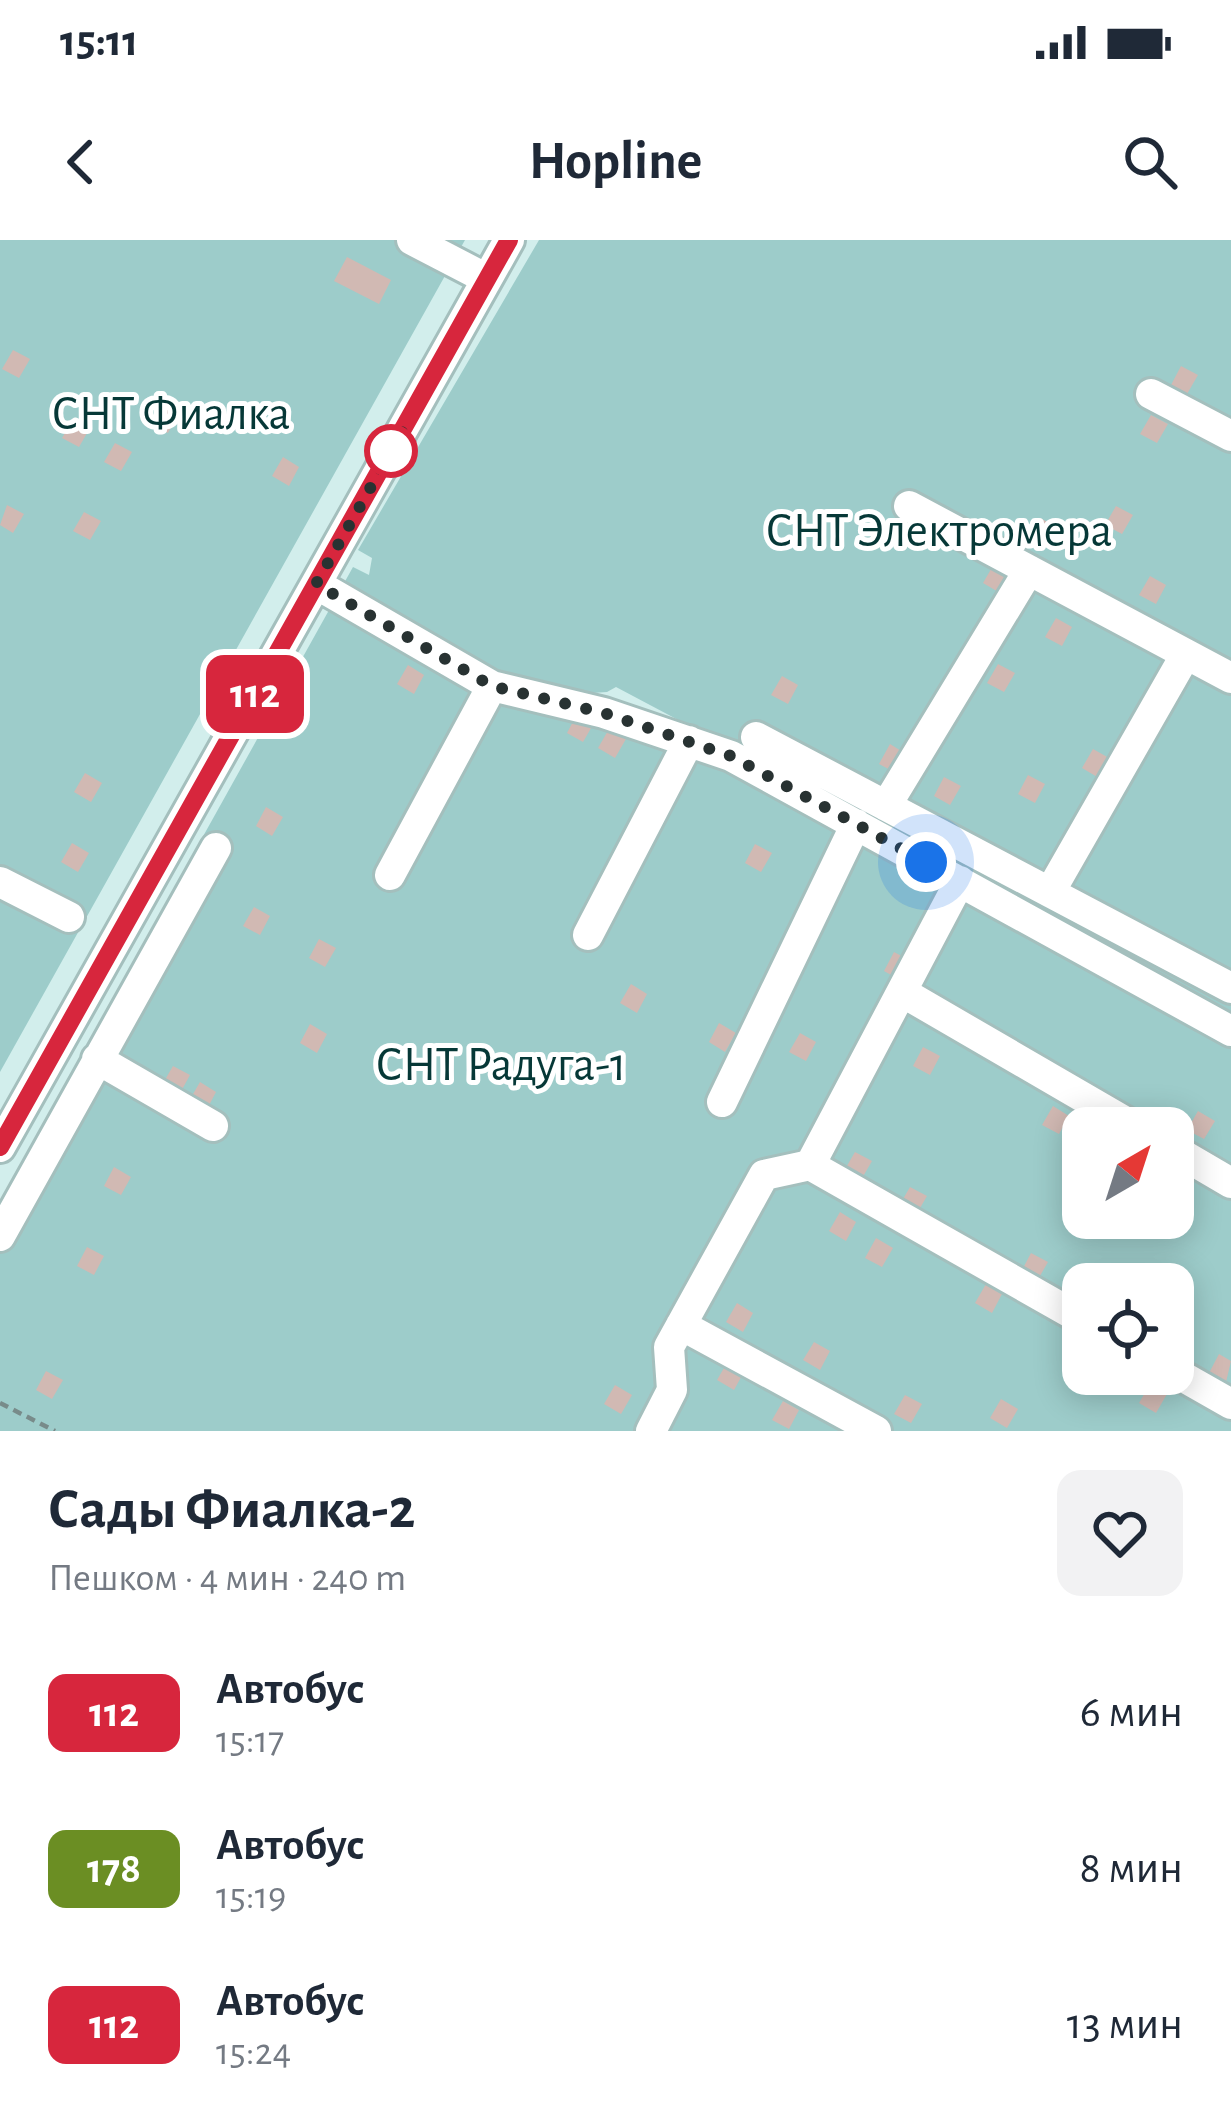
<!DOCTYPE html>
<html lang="ru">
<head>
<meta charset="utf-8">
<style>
	body { margin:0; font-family:"Alegreya Sans",sans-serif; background:#f2f2f3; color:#1f2937; height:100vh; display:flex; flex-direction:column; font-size:45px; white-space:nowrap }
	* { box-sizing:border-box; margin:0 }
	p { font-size:39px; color:#747a83 }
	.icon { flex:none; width:66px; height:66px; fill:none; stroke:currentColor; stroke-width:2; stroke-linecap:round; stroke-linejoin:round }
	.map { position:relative; height:1191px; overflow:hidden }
	.details { display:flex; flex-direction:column; background:#fff; flex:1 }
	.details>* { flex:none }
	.badge { padding:0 24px; border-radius:18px; font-size:42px; line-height:78px }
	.needle { width:78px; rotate:39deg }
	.buttons { position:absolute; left:1062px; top:867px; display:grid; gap:24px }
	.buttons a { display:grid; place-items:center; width:132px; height:132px; border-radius:24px; background:#fff; box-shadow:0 6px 30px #0003; font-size:60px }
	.you { position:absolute; width:60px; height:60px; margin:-30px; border:9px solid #fff; border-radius:50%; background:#1a73e8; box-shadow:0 0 0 18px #1a73e833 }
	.map>.badge { position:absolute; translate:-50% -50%; box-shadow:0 0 0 6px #fff }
	.round { display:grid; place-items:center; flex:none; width:126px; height:126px; border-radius:24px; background:#f2f2f3 }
	.head { display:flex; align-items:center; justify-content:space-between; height:204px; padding:0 48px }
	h1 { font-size:57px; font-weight:600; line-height:90px }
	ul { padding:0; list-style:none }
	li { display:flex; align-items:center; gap:36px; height:156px; padding:0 48px }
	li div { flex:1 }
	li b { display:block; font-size:45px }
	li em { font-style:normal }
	li .badge { min-width:132px; font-weight:700; text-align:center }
	.status { display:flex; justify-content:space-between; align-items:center; height:84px; padding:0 60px; background:#fff; direction:ltr }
	.status svg { height:33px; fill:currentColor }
	header { display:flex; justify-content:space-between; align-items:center; height:156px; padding:0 48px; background:#fff; font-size:54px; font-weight:600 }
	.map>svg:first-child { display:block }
	.green { fill:#9dccca; fill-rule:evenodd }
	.building { fill:#d1b9b3 }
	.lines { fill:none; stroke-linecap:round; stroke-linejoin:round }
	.minor-casing { stroke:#a4bfbd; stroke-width:36 }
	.path { stroke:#788b8a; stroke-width:4.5; stroke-dasharray:9 6; stroke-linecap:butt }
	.minor { stroke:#fff; stroke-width:30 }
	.line-casing { stroke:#fff; stroke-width:27 }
	.line { stroke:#d7263d; stroke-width:18 }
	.walk { stroke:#283232; stroke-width:12; stroke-dasharray:0 21.6 }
	.stop-dot { fill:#fff; stroke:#d7263d; stroke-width:6 }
	.labels { text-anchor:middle; stroke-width:10; stroke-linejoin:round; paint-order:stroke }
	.park-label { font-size:48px; fill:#063837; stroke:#fff }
</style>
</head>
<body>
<div class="status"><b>15:11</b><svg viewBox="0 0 49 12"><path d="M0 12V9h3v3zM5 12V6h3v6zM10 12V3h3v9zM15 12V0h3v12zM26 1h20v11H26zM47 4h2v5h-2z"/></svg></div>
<header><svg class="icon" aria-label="back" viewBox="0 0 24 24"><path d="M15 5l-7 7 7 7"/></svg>Hopline<svg class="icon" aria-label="search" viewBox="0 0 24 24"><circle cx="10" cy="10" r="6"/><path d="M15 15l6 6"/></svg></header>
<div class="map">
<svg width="1231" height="1191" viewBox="0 0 1231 1191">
	<rect width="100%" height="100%" fill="#d2eeec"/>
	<path class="green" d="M0,0H465L0,832Z
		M539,0H1231V773L616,447L607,452L592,453L1231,790V1191H0V961L353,327L369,335L372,318L358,310ZM1083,888H1173V978H1083ZM1083,1044H1173V1134H1083Z"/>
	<path class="building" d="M347,17L391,40L379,64L334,41Z
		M13,110L30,119L19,138L2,129Z
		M1181,126L1198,135L1187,154L1171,145Z
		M161,165L178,174L168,193L150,184Z
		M1151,175L1168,184L1157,203L1140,194Z
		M73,179L90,188L79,207L62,198Z
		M115,203L132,212L121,231L104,222Z
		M283,217L299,227L289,246L272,236Z
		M7,265L24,274L13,293L0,285Z
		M1116,266L1133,275L1122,294L1105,285Z
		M84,272L101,281L90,300L73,291Z
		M1040,278L1057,287L1047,306L1030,296Z
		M994,324L1011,334L1000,353L983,343Z
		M1150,336L1166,345L1156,364L1139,355Z
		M1056,378L1072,387L1062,406L1045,397Z
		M998,424L1015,433L1004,452L987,443Z
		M408,425L424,435L414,454L397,444Z
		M782,436L798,445L788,464L771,455Z
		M577,474L594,483L583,502L567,493Z
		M609,489L626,499L615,518L598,508Z
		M890,504L906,514L896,533L879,524Z
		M1093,509L1109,518L1099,538L1082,528Z
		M85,533L102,543L91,562L74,552Z
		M1028,535L1045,544L1035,563L1018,554Z
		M944,537L961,546L950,565L934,556Z
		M266,567L283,577L272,596L256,586Z
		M72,603L89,613L78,632L61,622Z
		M755,604L772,613L761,632L745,623Z
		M254,667L270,676L260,695L243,686Z
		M319,699L336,708L325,727L309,718Z
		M894,712L911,721L900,740L884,731Z
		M631,744L647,754L637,773L620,763Z
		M719,783L736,793L725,812L709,802Z
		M310,784L327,794L317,813L300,803Z
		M800,793L816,802L806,821L789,812Z
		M923,807L940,816L930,835L913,826Z
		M173,826L190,835L179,855L162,845Z
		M200,842L216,852L206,871L189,861Z
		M1053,866L1069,876L1059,894L1042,885Z
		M1198,871L1215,881L1204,899L1187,890Z
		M855,912L872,921L861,940L844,931Z
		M114,927L131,937L121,955L104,946Z
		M910,947L927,956L916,975L899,966Z
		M840,972L856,982L846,1001L829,991Z
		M1117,978H1139L1128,998L1111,988Z
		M876,998L893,1008L882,1027L865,1018Z
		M87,1007L104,1016L94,1035L77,1026Z
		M1031,1013L1048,1022L1037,1041L1021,1032Z
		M986,1044L1002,1054L992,1073L975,1063Z
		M737,1063L753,1073L743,1092L726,1082Z
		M814,1102L830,1111L820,1130L803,1120Z
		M1219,1114L1231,1121L1226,1142L1209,1133Z
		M728,1121L745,1130L734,1150L717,1140Z
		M46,1131L63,1140L52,1159L36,1150Z
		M1150,1144L1167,1154L1156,1173L1139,1163Z
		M615,1145L632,1155L621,1174L604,1164Z
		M905,1155L922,1164L911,1183L894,1174Z
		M1001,1159L1018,1169L1007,1188L990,1178Z
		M783,1161L799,1170L789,1189L772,1180Z"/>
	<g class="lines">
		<g class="minor-casing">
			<path id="minor" d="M412,0L487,39
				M1151,154L1231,196
				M909,266L1231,438
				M316,344L492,446L604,473L731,516L1231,791
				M756,497L1231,748
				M886,566L1029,330
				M390,635L492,446
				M0,642L69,677
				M1050,652L1186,414
				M588,695L689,501
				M902,752L1136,888
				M97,819L213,886
				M722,862L856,584
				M0,907L509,0
				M1173,909L1231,943
				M810,925L1083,1080
				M0,996L216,608
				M681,1085L876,1191
				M1173,1131L1231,1164
				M651,1191L672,1150L669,1107L764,935L810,925L960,641"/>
		</g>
		<path class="path" d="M0,1163L55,1191"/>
		<use href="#minor" class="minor"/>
	</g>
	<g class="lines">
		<g class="line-casing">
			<path id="line" d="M0,907L509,0"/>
		</g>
		<use href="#line" class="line"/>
		<path class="walk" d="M391,211L402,192L316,344L492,446L604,473L731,516L926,622"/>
	</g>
	<circle class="stop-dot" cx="391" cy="211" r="24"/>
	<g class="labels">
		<g class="park-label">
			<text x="171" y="189">СНТ Фиалка</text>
			<text x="939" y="306">СНТ Электромера</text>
			<text x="501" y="840">СНТ Радуга-1</text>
		</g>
	</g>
</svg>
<div class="buttons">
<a><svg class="needle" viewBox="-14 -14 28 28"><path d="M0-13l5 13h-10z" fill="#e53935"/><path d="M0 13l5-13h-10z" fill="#747a83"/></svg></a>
<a><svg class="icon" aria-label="locate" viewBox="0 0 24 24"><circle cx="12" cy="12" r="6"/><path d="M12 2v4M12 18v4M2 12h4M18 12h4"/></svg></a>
</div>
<div class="you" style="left:926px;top:622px"></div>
<b class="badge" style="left:255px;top:454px;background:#d7263d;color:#fff">112</b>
</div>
<section class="details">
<div class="head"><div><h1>Сады Фиалка-2</h1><p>Пешком · 4 мин · 240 m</p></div><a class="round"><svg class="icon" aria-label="heart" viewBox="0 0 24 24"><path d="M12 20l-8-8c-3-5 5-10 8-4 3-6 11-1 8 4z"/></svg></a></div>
<ul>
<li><span class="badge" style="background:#d7263d;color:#fff">112</span><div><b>Автобус</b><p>15:17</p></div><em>6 мин</em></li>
<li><span class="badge" style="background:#6b8e23;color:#fff">178</span><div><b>Автобус</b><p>15:19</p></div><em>8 мин</em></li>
<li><span class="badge" style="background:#d7263d;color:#fff">112</span><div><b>Автобус</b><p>15:24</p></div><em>13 мин</em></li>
</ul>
</section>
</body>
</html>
